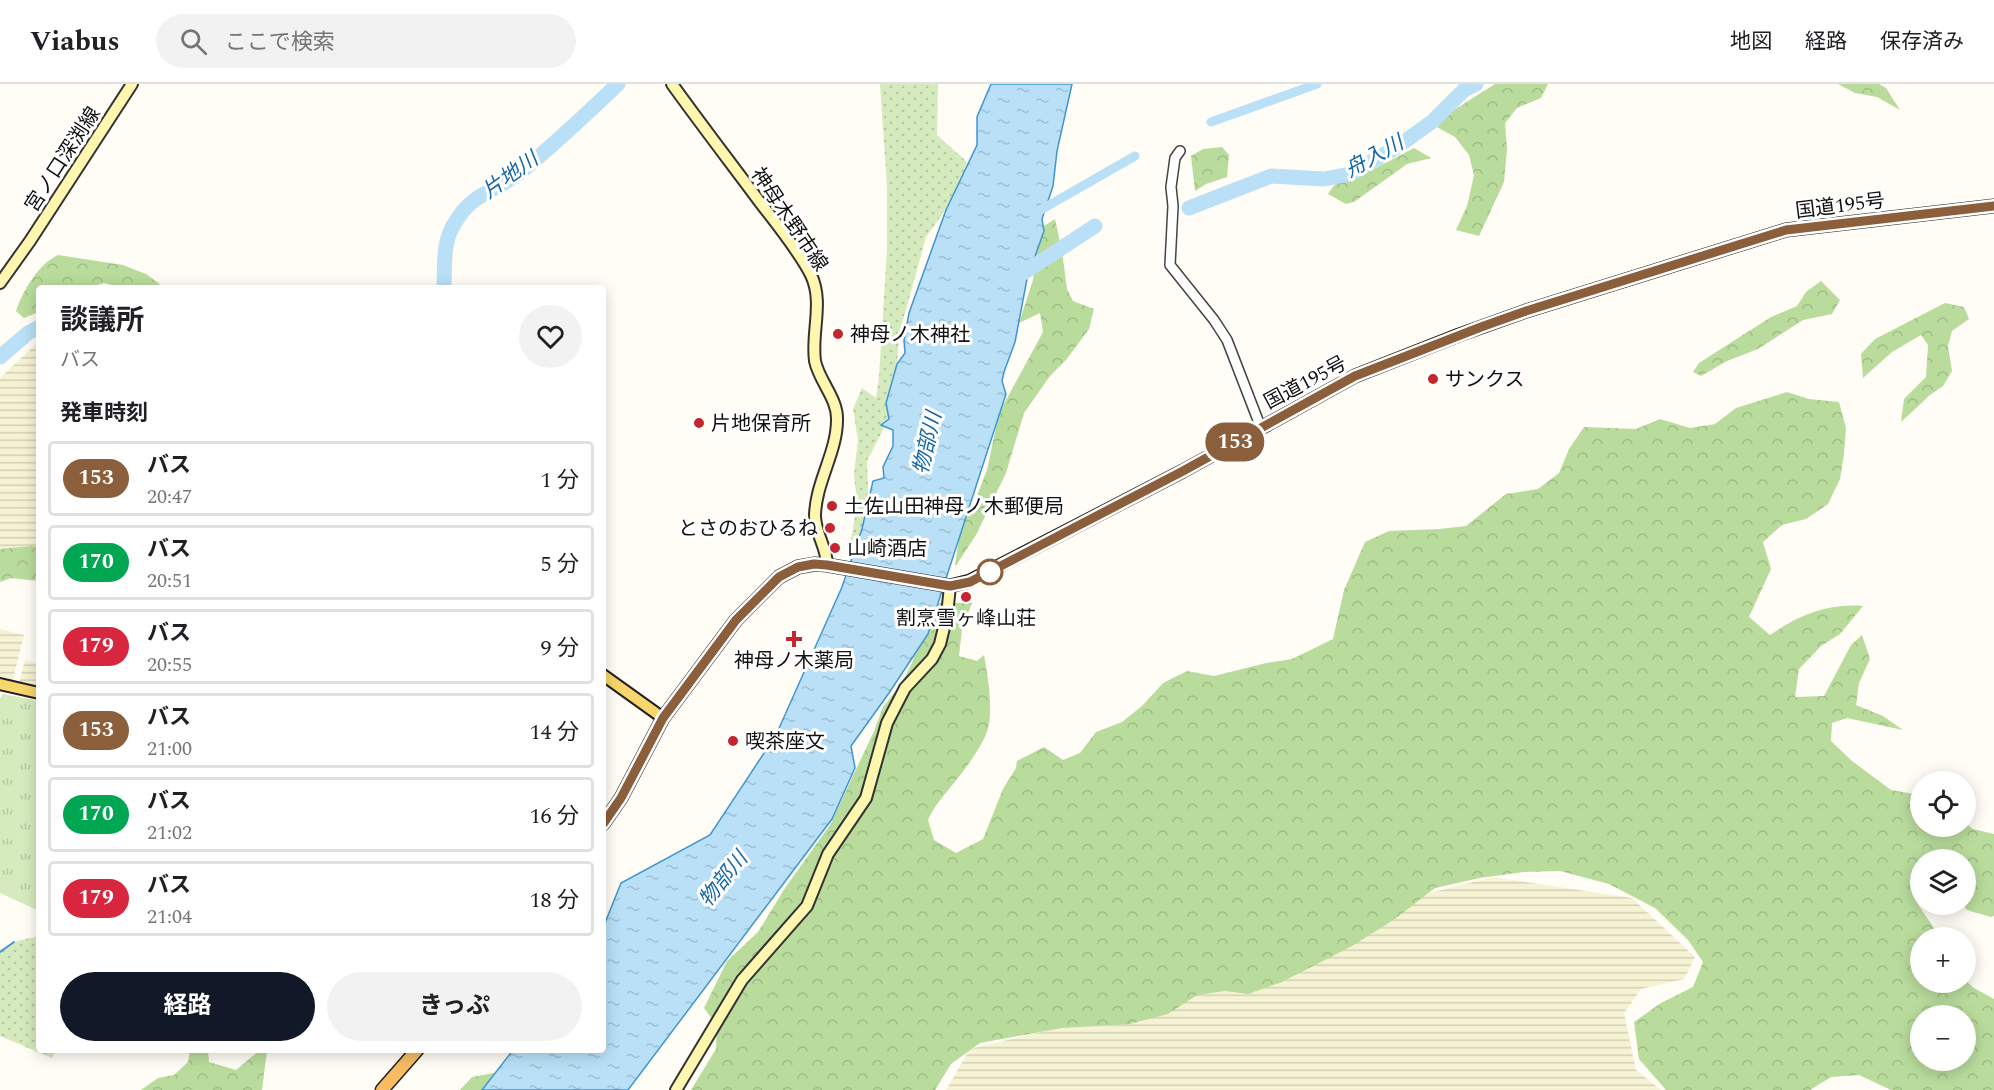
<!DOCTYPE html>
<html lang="ja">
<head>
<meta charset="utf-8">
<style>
	body { margin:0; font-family:Spectral,"Noto Sans JP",serif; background:#f2f2f2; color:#202124; height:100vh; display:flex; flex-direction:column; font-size:22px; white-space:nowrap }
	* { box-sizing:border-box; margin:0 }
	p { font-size:20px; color:#757577 }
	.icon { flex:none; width:33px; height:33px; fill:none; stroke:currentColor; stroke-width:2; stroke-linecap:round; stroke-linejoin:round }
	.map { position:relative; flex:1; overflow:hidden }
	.sheet { position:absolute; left:36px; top:201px; width:570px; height:768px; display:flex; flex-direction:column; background:#fff; border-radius:6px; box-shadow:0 3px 15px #0003 }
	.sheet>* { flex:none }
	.badge { padding:0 12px; border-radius:20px; font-size:21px; line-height:39px }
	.tools { position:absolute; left:1910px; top:687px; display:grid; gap:12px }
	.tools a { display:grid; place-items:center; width:66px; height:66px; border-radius:50%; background:#fff; box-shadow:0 3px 15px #0003; font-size:30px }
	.map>.badge { position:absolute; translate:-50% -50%; box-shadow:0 0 0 3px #fff }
	h2 { padding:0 24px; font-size:22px; line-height:54px }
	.round { display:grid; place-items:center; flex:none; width:63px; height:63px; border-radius:32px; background:#f2f2f2 }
	.headline { display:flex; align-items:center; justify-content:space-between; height:102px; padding:0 24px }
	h1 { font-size:28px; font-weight:700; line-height:45px }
	.button { display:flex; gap:12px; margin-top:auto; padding:12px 24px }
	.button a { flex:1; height:69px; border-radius:36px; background:#111827; color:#fff; font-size:24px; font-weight:700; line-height:69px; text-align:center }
	.button a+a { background:#f2f2f2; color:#202124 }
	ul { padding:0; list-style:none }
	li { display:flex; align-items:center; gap:18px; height:75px; margin:0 12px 9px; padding:0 12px; border:3px solid #e0e0e0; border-radius:6px }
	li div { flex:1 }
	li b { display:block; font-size:22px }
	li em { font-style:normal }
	li .badge { min-width:66px; font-weight:700; text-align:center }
	header { display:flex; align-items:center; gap:36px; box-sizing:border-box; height:84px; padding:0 30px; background:#fff; border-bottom:2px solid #e0e0e0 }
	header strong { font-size:28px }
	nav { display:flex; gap:33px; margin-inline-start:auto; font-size:21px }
	.search { width:420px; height:54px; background:#f2f2f2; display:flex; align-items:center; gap:15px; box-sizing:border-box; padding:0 21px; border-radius:33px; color:#757577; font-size:22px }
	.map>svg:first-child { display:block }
	.farmland { fill:url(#farmland-rules) }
	.grass { fill:url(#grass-dots) }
	.forest { fill:url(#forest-crowns); fill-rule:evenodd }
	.park { fill:url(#park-tufts) }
	.water { fill:url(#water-ripples); stroke:#3f96cf; stroke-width:1.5 }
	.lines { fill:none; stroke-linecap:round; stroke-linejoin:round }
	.stream { stroke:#3f96cf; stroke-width:2 }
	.canal { stroke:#b9e0f7; stroke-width:9 }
	.river { stroke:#b9e0f7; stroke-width:15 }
	.tertiary-casing { stroke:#444; stroke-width:12 }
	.secondary-casing { stroke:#333; stroke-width:14 }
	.primary-casing { stroke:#222; stroke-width:14 }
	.trunk-casing { stroke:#222; stroke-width:15 }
	.tertiary { stroke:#fff; stroke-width:9 }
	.secondary { stroke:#fff6b0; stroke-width:10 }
	.primary { stroke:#f9d66b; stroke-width:10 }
	.trunk { stroke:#f7bc64; stroke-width:12 }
	.line-casing { stroke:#fff; stroke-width:14 }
	.line { stroke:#8b5e3c; stroke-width:9 }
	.poi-dot { fill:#c4262e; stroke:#fff; stroke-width:2 }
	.stop-dot { fill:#fff; stroke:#8b5e3c; stroke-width:3 }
	.labels { text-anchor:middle; stroke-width:6; stroke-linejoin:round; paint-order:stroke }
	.street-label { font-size:20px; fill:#111; stroke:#fff }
	.poi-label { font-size:20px; fill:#111; stroke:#fff; text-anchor:start }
	.water-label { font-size:21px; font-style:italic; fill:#1768a6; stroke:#fff }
</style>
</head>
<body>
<header>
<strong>Viabus</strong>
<div class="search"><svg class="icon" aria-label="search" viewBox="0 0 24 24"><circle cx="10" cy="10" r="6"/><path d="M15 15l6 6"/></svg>ここで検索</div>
<nav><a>地図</a><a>経路</a><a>保存済み</a></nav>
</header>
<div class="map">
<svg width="1994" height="1006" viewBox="0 0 1994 1006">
	<defs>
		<pattern id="farmland-rules" width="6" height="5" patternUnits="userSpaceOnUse" patternTransform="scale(1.5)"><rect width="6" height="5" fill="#f6f3d4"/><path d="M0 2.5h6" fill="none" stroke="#d2cfb5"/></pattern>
		<pattern id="grass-dots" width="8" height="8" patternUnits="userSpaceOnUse" patternTransform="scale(1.5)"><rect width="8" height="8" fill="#d5ebbd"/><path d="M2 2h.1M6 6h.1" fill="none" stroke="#b6c8a1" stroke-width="1.8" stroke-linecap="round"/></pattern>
		<pattern id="forest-crowns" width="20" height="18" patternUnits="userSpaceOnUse" patternTransform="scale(1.5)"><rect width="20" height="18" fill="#b9dc9c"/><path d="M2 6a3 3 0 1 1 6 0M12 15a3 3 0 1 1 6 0" fill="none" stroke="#9ebc85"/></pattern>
		<pattern id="park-tufts" width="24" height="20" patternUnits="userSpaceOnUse" patternTransform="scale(1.5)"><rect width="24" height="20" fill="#d5ebbd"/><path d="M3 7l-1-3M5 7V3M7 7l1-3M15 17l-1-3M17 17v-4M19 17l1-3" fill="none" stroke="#b6c8a1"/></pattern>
		<pattern id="water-ripples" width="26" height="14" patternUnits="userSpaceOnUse" patternTransform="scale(1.5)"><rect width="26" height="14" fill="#b9e0f7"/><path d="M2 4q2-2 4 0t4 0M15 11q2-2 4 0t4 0" fill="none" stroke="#9ebfd3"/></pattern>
	</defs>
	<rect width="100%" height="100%" fill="#fffdf5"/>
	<path class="farmland" d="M39,257V464L32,462L0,465V294Z
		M0,545L24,551L12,599L0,596Z
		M25,576L39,580V608L18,603Z
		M1493,793L1632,814L1695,873L1684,895L1641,905L1624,929L1636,986L1661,1006H946L970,965L1310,884L1425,810Z"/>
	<path class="grass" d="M880,0H938L937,51L967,78L954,114L926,153L899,251L896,298L887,338L867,377L869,430L856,469L846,471L852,450L857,420L854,390L858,356L853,325L862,304L876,314L879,293L887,166V102Z
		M39,852V966H56L52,974L0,952V868L17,857Z"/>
	<path class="forest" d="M1495,0H1548L1541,14L1517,24L1505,39L1507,65L1504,98L1479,152L1456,146L1467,122L1474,91L1469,71L1455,53L1437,43L1454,26Z
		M1838,0H1879L1886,4L1900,26L1877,13L1855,9Z
		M1222,63L1229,71L1227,93L1206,100L1195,107L1191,72L1203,65Z
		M1414,64L1431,74L1407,80L1354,118L1346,120L1328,110C1344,85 1351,97 1372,86C1386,79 1400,71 1414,64Z
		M1055,135L1062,167L1067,205L1073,217L1094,225L1089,245L1066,276L1050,292L1024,329L1006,389L976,451L955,483L960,446L976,414L987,386L999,329L1043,248L1040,229L1019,239L1033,196L1039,145Z
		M58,171L123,181L146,190L160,200L156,204H124L104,199L86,204H39V228L24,234L16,227C23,207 38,180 58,171Z
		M1821,197L1840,216L1832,230L1803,236L1758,265L1727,277L1701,292L1693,288L1699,279L1749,247L1771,233L1797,222L1806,208Z
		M1945,219L1964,223L1969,235L1952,247L1948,262L1952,287L1943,302L1930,311L1901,338L1904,315L1926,293L1928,261L1921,251L1892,268L1863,294L1861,270L1875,255Z
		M1787,308L1809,315L1839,318L1846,344L1844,370L1840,395L1828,420L1806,435L1782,441L1763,458L1771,485L1749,533L1770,551C1799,531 1828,519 1863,522L1840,550L1821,562L1799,585L1795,613L1824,612L1851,561L1862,551L1870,575L1859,599L1856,621L1883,632L1903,646L1847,634L1832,639L1831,657L1852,677L1891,706L1920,711V742H1965V739L1973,745L1994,750V832L1991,833L1967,826L1963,821L1965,820V776H1920V806L1917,819L1934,844L1936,853L1920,854V898H1965V896L1974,904L1994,915V1006H1891L1859,991L1831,993L1810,1006H1666L1639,975L1634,938L1661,919L1693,903L1703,878L1688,856L1655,824L1609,800L1560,787L1524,788L1480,794L1435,804L1395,835L1352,862L1282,898L1248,910L1225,907L1197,911L1168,930L1130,940L1062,944L980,959L951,980L935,1006H691L716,965L717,942L704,924L727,877L758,848L785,804L830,741L874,647L883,623L900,602L912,579L931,519H972L962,545L959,572L977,577L984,571C988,593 995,632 985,653C978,667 967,683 957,695C945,711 937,717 928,736L934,756L956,769L983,755L1003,705L1016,684L1017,677L1044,663L1063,676L1080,669L1096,648L1122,638L1142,622L1163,599L1187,587L1214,592L1266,579L1292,575L1333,555L1344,506L1365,458L1389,447L1439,445L1466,442L1506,410L1538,405L1559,389L1569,365L1584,343L1636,345L1660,335L1690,344L1715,340L1736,324ZM1920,932H1965V976H1920Z
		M32,462L39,464V497L11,494L0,498V465Z
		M190,966H208L209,978L236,986L260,966H267L262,1006H141L158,994L174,991L188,978Z
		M499,988L489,1006H460L472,993Z"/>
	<path class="park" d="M3,610L39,617V827L0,809V614Z"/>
	<path class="water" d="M991,0H1072L1057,67L1053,102L1042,135L1044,147L1027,195L1015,258L1004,288L1002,297L1006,310L928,550L889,609L851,662L855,684L832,735L628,1006H482L513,966H603V844L621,799L710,751L776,651L842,503L862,445L873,397L884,394L883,383L893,362V346L881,341L889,335L886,319L897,280L905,269L904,256L909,229L946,126L977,61V33Z"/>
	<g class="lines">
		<path class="stream" d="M0,868L14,858"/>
		<path class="canal" d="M1211,38L1317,0
			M1037,128L1135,72"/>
		<path class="river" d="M1189,124L1271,92L1324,95L1350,90L1397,63L1433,37L1464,6L1476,0
			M1014,195L1095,142
			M444,204C445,181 442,157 456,137C473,109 494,108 518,90C553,62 585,31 618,0
			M0,273L28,249L39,243"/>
		<g class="tertiary-casing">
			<path id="tertiary" d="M1180,67L1175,74L1171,103L1173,122L1170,181L1214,236L1227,256L1261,344"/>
		</g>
		<g class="secondary-casing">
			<path id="secondary" d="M672,0C700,39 730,78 759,117C775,138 799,167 811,191C824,218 811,249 815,277C819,297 838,315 837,336C837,369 815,399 815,433C816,451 827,464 827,481
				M0,199L30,157L132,0
				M676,1006L742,896L807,822L828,770L866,714L887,639L905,604L932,575L940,560L947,531L950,502"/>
		</g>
		<g class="primary-casing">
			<path id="primary" d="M603,591L663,634
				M0,600L39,609"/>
		</g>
		<g class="trunk-casing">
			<path id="trunk" d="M603,740L621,714L663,634L736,536L779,493L798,483L815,480L827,481L950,502L970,497L1183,387L1355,292L1459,251L1526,227L1786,146L1994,122
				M382,1006L417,966"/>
		</g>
		<use href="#tertiary" class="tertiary"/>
		<use href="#secondary" class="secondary"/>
		<use href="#primary" class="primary"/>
		<use href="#trunk" class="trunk"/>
	</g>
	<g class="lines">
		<g class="line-casing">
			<path id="line" d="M603,740L621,714L663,634L736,536L779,493L798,483L814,480L827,481L950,502L970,498L1183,387L1355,292L1481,243L1526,227L1786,146L1994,122"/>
		</g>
		<use href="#line" class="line"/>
	</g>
	<g class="poi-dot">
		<circle cx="838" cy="250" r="6"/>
		<circle cx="1433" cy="295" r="6"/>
		<circle cx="699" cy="339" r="6"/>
		<circle cx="832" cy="422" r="6"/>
		<circle cx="830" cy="444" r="6"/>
		<circle cx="835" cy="464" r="6"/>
		<circle cx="966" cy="513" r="6"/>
		<path d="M791 546h6v6h6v6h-6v6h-6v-6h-6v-6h6z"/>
		<circle cx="733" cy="657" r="6"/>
	</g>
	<circle class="stop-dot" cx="990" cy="488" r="12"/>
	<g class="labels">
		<g class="street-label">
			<text transform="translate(62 75) rotate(-57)" y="7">宮ノ口深渕線</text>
			<text transform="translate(1840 121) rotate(-7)" y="7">国道195号</text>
			<text transform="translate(790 135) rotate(56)" y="7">神母木野市線</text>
			<text transform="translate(1305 298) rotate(-28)" y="7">国道195号</text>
		</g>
		<g class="poi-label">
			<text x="850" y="257">神母ノ木神社</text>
			<text x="1445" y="302">サンクス</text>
			<text x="711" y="346">片地保育所</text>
			<text x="844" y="429">土佐山田神母ノ木郵便局</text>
			<text x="818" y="451" text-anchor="end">とさのおひるね</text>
			<text x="847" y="471">山崎酒店</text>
			<text x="966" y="541" text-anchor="middle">割烹雪ヶ峰山荘</text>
			<text x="794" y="583" text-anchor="middle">神母ノ木薬局</text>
			<text x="745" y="664">喫茶座文</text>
		</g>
		<g class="water-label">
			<text transform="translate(1374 72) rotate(-29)" y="7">舟入川</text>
			<text transform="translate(510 91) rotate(-36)" y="7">片地川</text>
			<text transform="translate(927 359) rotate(-77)" y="7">物部川</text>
			<text transform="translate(723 795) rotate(-51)" y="7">物部川</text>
		</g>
	</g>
</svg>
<div class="tools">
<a><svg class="icon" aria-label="locate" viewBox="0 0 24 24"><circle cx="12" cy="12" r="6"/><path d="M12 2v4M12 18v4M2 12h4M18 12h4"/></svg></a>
<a><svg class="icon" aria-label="layers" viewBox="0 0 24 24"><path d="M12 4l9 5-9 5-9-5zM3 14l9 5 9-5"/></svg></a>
<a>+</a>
<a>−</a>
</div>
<b class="badge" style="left:1235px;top:358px;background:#8b5e3c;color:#fff">153</b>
<section class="sheet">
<div class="headline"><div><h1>談議所</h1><p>バス</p></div><a class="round"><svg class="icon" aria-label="heart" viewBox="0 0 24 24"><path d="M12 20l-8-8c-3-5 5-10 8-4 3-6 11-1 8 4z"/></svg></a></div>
<h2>発車時刻</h2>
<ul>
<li><span class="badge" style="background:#8b5e3c;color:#fff">153</span><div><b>バス</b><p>20:47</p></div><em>1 分</em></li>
<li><span class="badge" style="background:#00a651;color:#fff">170</span><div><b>バス</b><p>20:51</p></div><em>5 分</em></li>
<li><span class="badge" style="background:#d7263d;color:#fff">179</span><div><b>バス</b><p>20:55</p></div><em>9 分</em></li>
<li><span class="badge" style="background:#8b5e3c;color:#fff">153</span><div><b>バス</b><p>21:00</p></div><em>14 分</em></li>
<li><span class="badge" style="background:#00a651;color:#fff">170</span><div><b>バス</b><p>21:02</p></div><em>16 分</em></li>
<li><span class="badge" style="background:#d7263d;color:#fff">179</span><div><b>バス</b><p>21:04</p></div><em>18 分</em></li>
</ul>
<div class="button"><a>経路</a><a>きっぷ</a></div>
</section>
</div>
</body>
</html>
